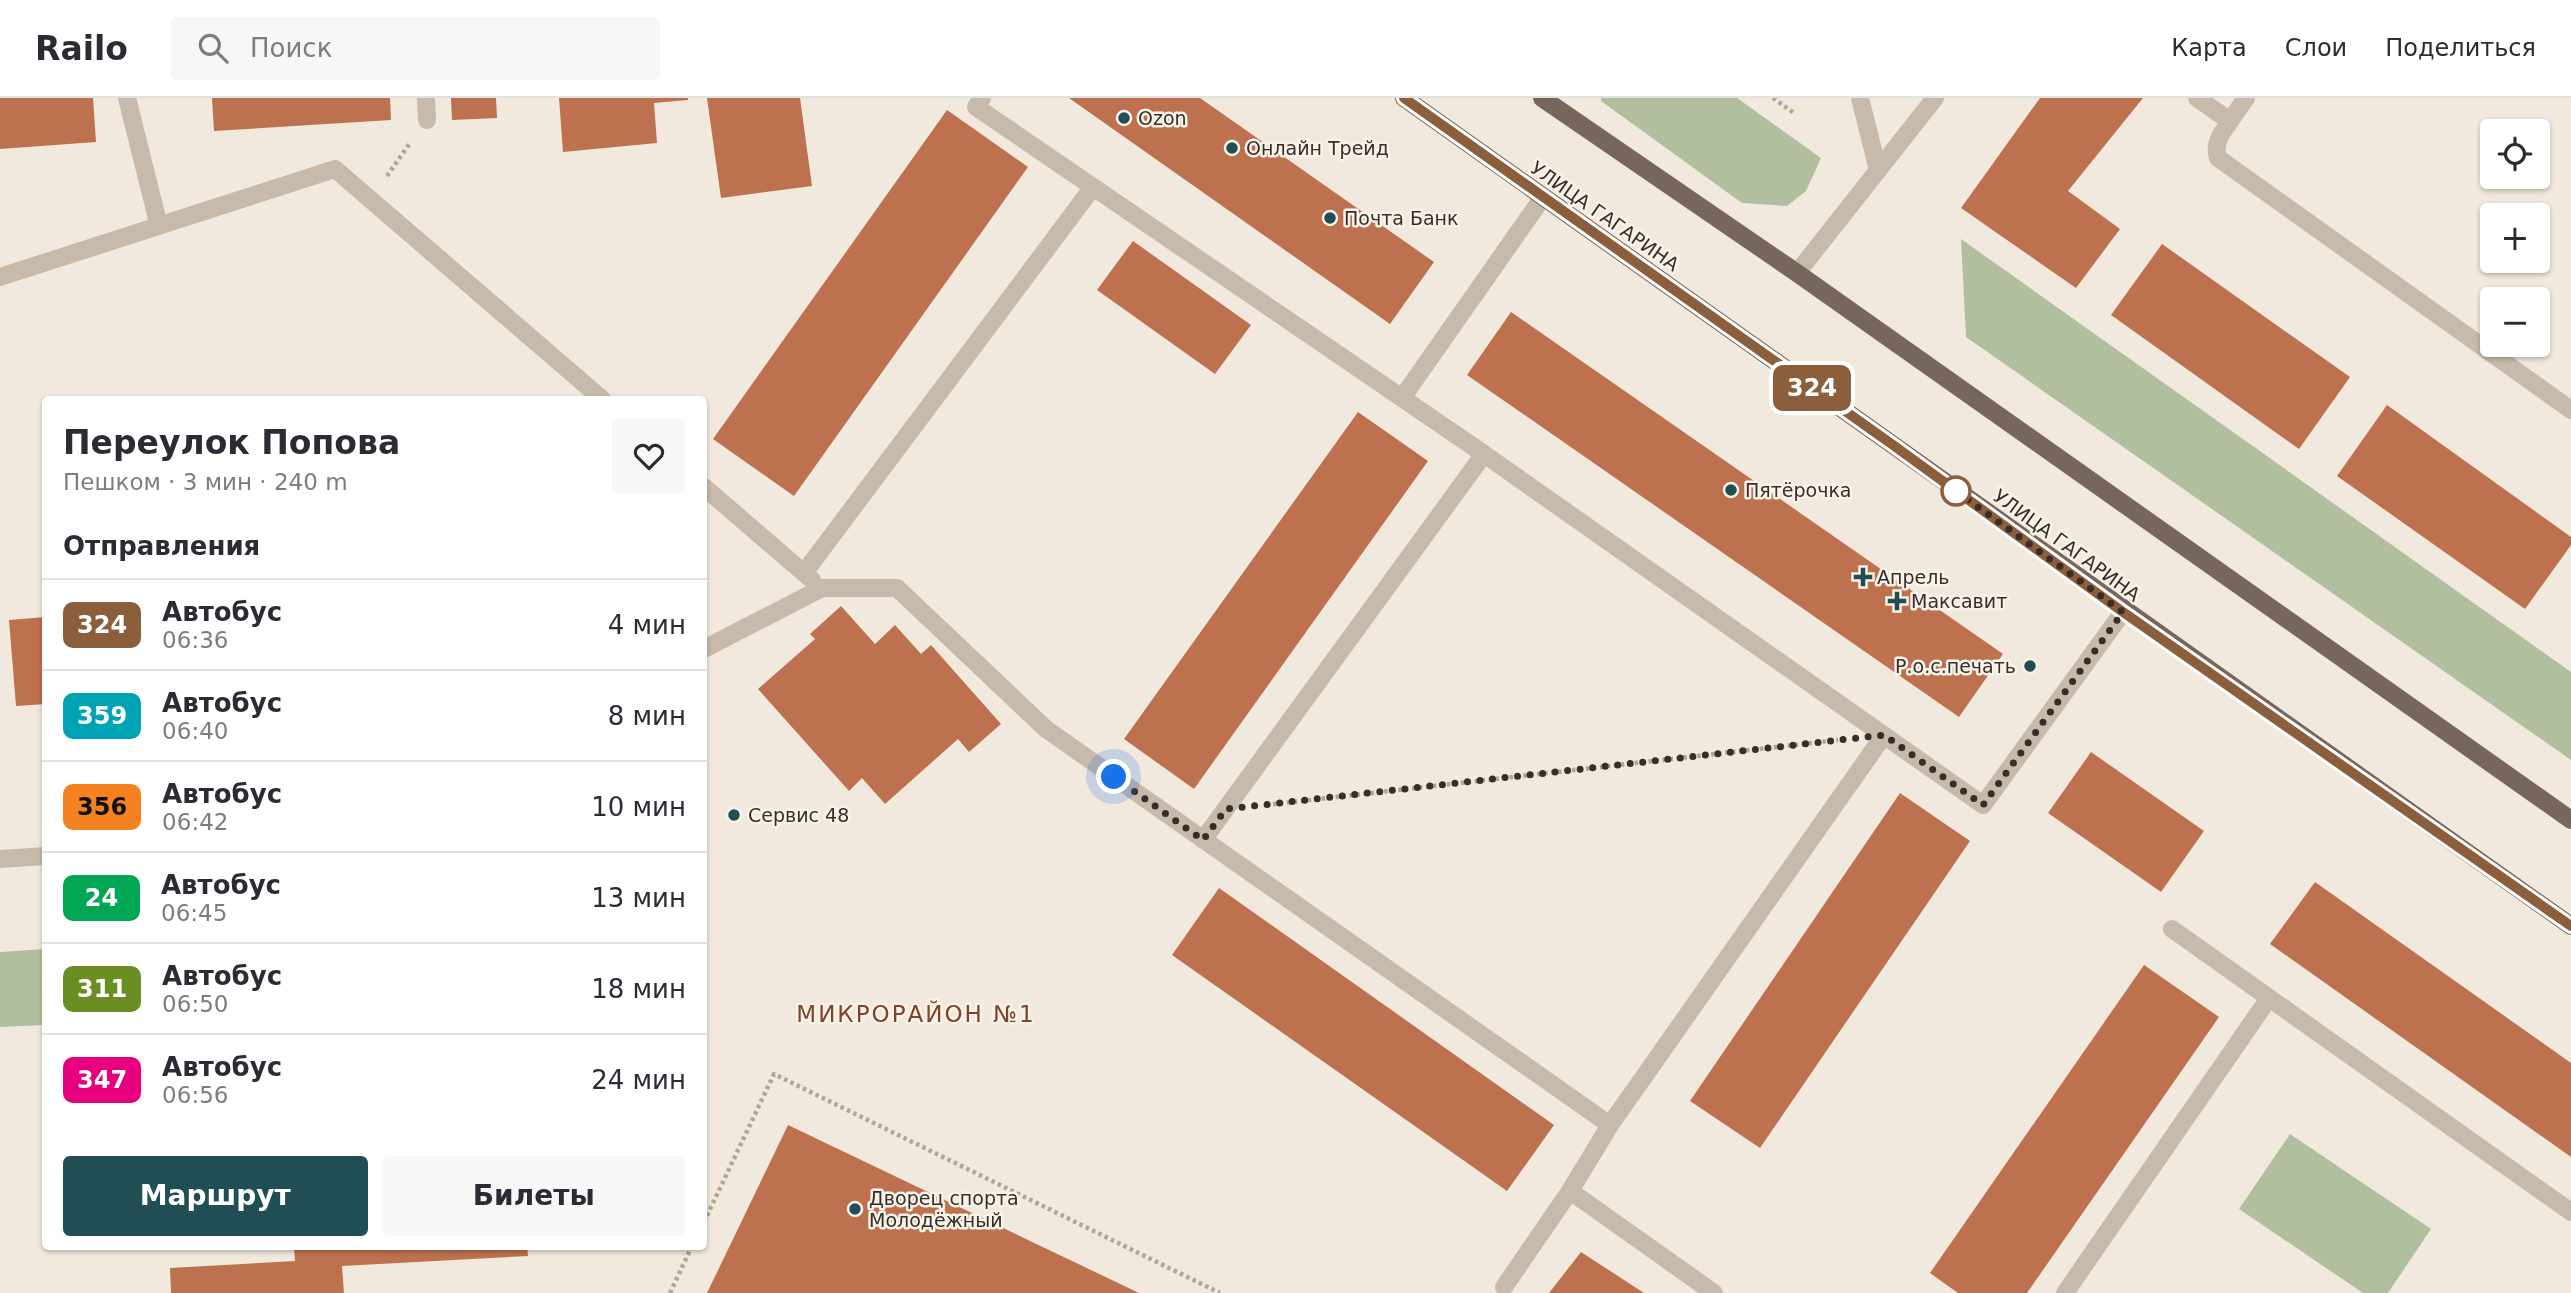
<!DOCTYPE html>
<html lang="ru">
<head>
<meta charset="utf-8">
<style>
	body { margin:0; font-family:"DejaVu Sans",sans-serif; background:#f7f7f7; color:#2b2b33; height:100vh; display:flex; flex-direction:column; font-size:26px; white-space:nowrap }
	* { box-sizing:border-box; margin:0 }
	p { font-size:23px; color:#7c7c81 }
	.icon { flex:none; width:38px; height:38px; fill:none; stroke:currentColor; stroke-width:2; stroke-linecap:round; stroke-linejoin:round }
	.map { position:relative; flex:1; overflow:hidden }
	.side { position:absolute; left:42px; top:298px; width:665px; height:854px; display:flex; flex-direction:column; background:#fff; border-radius:7px; box-shadow:0 2px 5px #0004 }
	.side>* { flex:none }
	.badge { padding:0 14px; border-radius:10px; font-size:24px; line-height:46px }
	.controls { position:absolute; left:2480px; top:21px; display:grid; gap:14px }
	.controls a { display:grid; place-items:center; width:70px; height:70px; border-radius:7px; background:#fff; box-shadow:0 2px 5px #0004; font-size:35px }
	.you { position:absolute; width:35px; height:35px; margin:-18px; border:5px solid #fff; border-radius:50%; background:#1a73e8; box-shadow:0 0 0 10px #1a73e833 }
	.map>.badge { position:absolute; translate:-50% -50%; box-shadow:0 0 0 4px #fff }
	h2 { padding:0 21px; font-size:26px; line-height:63px }
	.round { display:grid; place-items:center; flex:none; width:74px; height:74px; border-radius:7px; background:#f7f7f7 }
	.head { display:flex; align-items:center; justify-content:space-between; height:119px; padding:0 21px }
	h1 { font-size:33px; font-weight:700; line-height:52px }
	.primary-button { display:flex; gap:14px; margin-top:auto; padding:14px 21px }
	.primary-button a { flex:1; height:80px; border-radius:7px; background:#214d55; color:#fff; font-size:28px; font-weight:700; line-height:80px; text-align:center }
	.primary-button a+a { background:#f7f7f7; color:#2b2b33 }
	ul { padding:0; list-style:none }
	li { display:flex; align-items:center; gap:21px; height:91px; padding:0 21px; border-top:2px solid #e1e1e2 }
	li div { flex:1 }
	li b { display:block; font-size:26px }
	li em { font-style:normal }
	li .badge { min-width:77px; font-weight:700; text-align:center }
	header { display:flex; align-items:center; gap:42px; box-sizing:border-box; height:98px; padding:0 35px; background:#fff; border-bottom:2px solid #e1e1e2 }
	header strong { font-size:33px }
	nav { display:flex; gap:38px; margin-inline-start:auto; font-size:24px }
	.search { width:490px; height:63px; background:#f7f7f7; display:flex; align-items:center; gap:18px; box-sizing:border-box; padding:0 24px; border-radius:7px; color:#7c7c81; font-size:26px }
	.map>svg:first-child { display:block }
	.green { fill:#b1bf9e }
	.building { fill:#be714e }
	.lines { fill:none; stroke-linecap:round; stroke-linejoin:round }
	.path { stroke:#b4a494; stroke-width:4.5; stroke-dasharray:3.5 3.5; stroke-linecap:butt }
	.lane { stroke:#c8baaa; stroke-width:18 }
	.street { stroke:#c8baaa; stroke-width:18 }
	.primary { stroke:#77665b; stroke-width:18 }
	.line-casing { stroke:#fff; stroke-width:16 }
	.line { stroke:#8b5e3c; stroke-width:10 }
	.walk { stroke:#362e29; stroke-width:7; stroke-dasharray:0 12.6 }
	.poi-dot { fill:#214d55; stroke:#f8f3e9; stroke-width:2.5 }
	.stop-dot { fill:#fff; stroke:#8b5e3c; stroke-width:3.5 }
	.labels { text-anchor:middle; stroke-width:5; stroke-linejoin:round; paint-order:stroke }
	.poi-label { font-size:19px; fill:#362e29; stroke:#f8f3e9; text-anchor:start }
	.street-label { font-size:19px; fill:#362e29; stroke:#f8f3e9 }
	.quarter-label { font-size:23px; letter-spacing:2px; fill:#7f4328; stroke:#f8f3e9 }
</style>
</head>
<body>
<header>
<strong>Railo</strong>
<div class="search"><svg class="icon" aria-label="search" viewBox="0 0 24 24"><circle cx="10" cy="10" r="6"/><path d="M15 15l6 6"/></svg>Поиск</div>
<nav><a>Карта</a><a>Слои</a><a>Поделиться</a></nav>
</header>
<div class="map">
<svg width="2571" height="1195" viewBox="0 0 2571 1195">
	<rect width="100%" height="100%" fill="#f1e9dd"/>
	<path class="green" d="M1601,0H1737L1821,60L1806,93L1787,108L1742,105L1601,3Z
		M1961,141L2571,574V662L1966,239Z
		M45,851V927L0,929V854Z
		M2290,1036L2431,1131L2388,1195H2363L2239,1111Z"/>
	<path class="building" d="M0,0H93L96,44L0,51Z
		M212,0H390L391,22L214,33Z
		M451,0H496L497,20L452,22Z
		M559,0H688V2L654,5L657,45L563,54Z
		M707,0H800L812,88L721,100Z
		M1069,0H1200L1434,164L1390,226Z
		M2040,0H2143L2068,93L2120,131L2076,190L1961,110Z
		M947,12L1028,69L794,398L713,341Z
		M1133,143L1251,227L1215,276L1097,192Z
		M2162,146L2350,279L2299,351L2111,217Z
		M1511,214L2003,556L1959,619L1467,277Z
		M2387,307L2571,439V447L2525,511L2337,378Z
		M1358,314L1428,363L1194,691L1124,641Z
		M841,508L875,546L895,527L921,556L931,547L1001,626L969,654L958,641L885,706L862,680L849,693L758,591L815,541L810,536Z
		M46,519V606L16,608L9,522Z
		M2091,654L2204,733L2161,794L2048,715Z
		M1900,695L1970,743L1760,1050L1690,1003Z
		M2315,784L2571,965V1059L2270,846Z
		M1219,790L1554,1027L1507,1093L1172,857Z
		M2144,867L2219,919L2027,1195H1958L1930,1175Z
		M788,1027L1139,1195H707Z
		M294,1148H527L528,1158L342,1168L344,1195H171L170,1170L295,1163Z
		M1581,1154L1644,1195H1549Z"/>
	<g class="lines">
		<path class="path" d="M1773,0L1794,15
			M387,78L410,45
			M1266,707L1838,642
			M704,1124L774,976L1220,1195
			M670,1195L692,1148"/>
		<path class="lane" d="M127,0L159,128
			M426,0L427,22
			M982,0L976,9L1402,300
			M1860,0L1878,72
			M2197,0L2230,23C2222,35 2213,45 2218,60L2571,312
			M2230,23L2246,0
			M0,179L335,71L602,301
			M1484,356L1983,707L2123,514
			M704,389L812,482
			M804,475L1093,89
			M704,551L822,490H897L1046,631L1610,1027
			M1203,742L1484,356L1402,300L1543,99
			M0,761L46,758
			M2172,831L2571,1114
			M1570,1093L1714,1195
			M1504,1189L1570,1093L1610,1027L1884,637
			M2065,1195L2269,900"/>
		<path class="street" d="M1797,175L1935,0"/>
		<path class="primary" d="M1404,0C1792,277 2180,554 2571,828
			M1542,0L1797,175L2571,722"/>
	</g>
	<g class="lines">
		<g class="line-casing">
			<path id="line" d="M1404,0L1893,347L2123,514L2571,828"/>
		</g>
		<use href="#line" class="line"/>
		<path class="walk" d="M1114,679L1203,742L1226,711L1884,637L1983,707L2123,514L1956,393"/>
	</g>
	<g class="poi-dot">
		<circle cx="1124" cy="20" r="7"/>
		<circle cx="1232" cy="50" r="7"/>
		<circle cx="1330" cy="120" r="7"/>
		<circle cx="1731" cy="392" r="7"/>
		<path d="M1859.5 468.5h7v7h7v7h-7v7h-7v-7h-7v-7h7z"/>
		<path d="M1893.5 492.5h7v7h7v7h-7v7h-7v-7h-7v-7h7z"/>
		<circle cx="2030" cy="568" r="7"/>
		<circle cx="734" cy="717" r="7"/>
		<circle cx="855" cy="1111" r="7"/>
	</g>
	<circle class="stop-dot" cx="1956" cy="393" r="14"/>
	<g class="labels">
		<g class="poi-label">
			<text x="1138" y="27">Ozon</text>
			<text x="1246" y="57">Онлайн Трейд</text>
			<text x="1344" y="127">Почта Банк</text>
			<text x="1745" y="399">Пятёрочка</text>
			<text x="1877" y="486">Апрель</text>
			<text x="1911" y="510">Максавит</text>
			<text x="2016" y="575" text-anchor="end">Р.о.с.печать</text>
			<text x="748" y="724">Сервис 48</text>
			<text x="869" y="1107">Дворец спорта<tspan x="869" dy="22">Молодёжный</tspan></text>
		</g>
		<g class="street-label">
			<text transform="translate(1605 118) rotate(35)" y="7">УЛИЦА ГАГАРИНА</text>
			<text transform="translate(2067 447) rotate(36)" y="7">УЛИЦА ГАГАРИНА</text>
		</g>
		<g class="quarter-label">
			<text x="916" y="924">МИКРОРАЙОН №1</text>
		</g>
	</g>
</svg>
<div class="controls">
<a><svg class="icon" aria-label="locate" viewBox="0 0 24 24"><circle cx="12" cy="12" r="6"/><path d="M12 2v4M12 18v4M2 12h4M18 12h4"/></svg></a>
<a>+</a>
<a>−</a>
</div>
<div class="you" style="left:1114px;top:679px"></div>
<b class="badge" style="left:1812px;top:290px;background:#8b5e3c;color:#fff">324</b>
<section class="side">
<div class="head"><div><h1>Переулок Попова</h1><p>Пешком · 3 мин · 240 m</p></div><a class="round"><svg class="icon" aria-label="heart" viewBox="0 0 24 24"><path d="M12 20l-8-8c-3-5 5-10 8-4 3-6 11-1 8 4z"/></svg></a></div>
<h2>Отправления</h2>
<ul>
<li><span class="badge" style="background:#8b5e3c;color:#fff">324</span><div><b>Автобус</b><p>06:36</p></div><em>4 мин</em></li>
<li><span class="badge" style="background:#00a3b4;color:#fff">359</span><div><b>Автобус</b><p>06:40</p></div><em>8 мин</em></li>
<li><span class="badge" style="background:#f58220;color:#111">356</span><div><b>Автобус</b><p>06:42</p></div><em>10 мин</em></li>
<li><span class="badge" style="background:#00a651;color:#fff">24</span><div><b>Автобус</b><p>06:45</p></div><em>13 мин</em></li>
<li><span class="badge" style="background:#6b8e23;color:#fff">311</span><div><b>Автобус</b><p>06:50</p></div><em>18 мин</em></li>
<li><span class="badge" style="background:#e6007e;color:#fff">347</span><div><b>Автобус</b><p>06:56</p></div><em>24 мин</em></li>
</ul>
<div class="primary-button"><a>Маршрут</a><a>Билеты</a></div>
</section>
</div>
</body>
</html>
